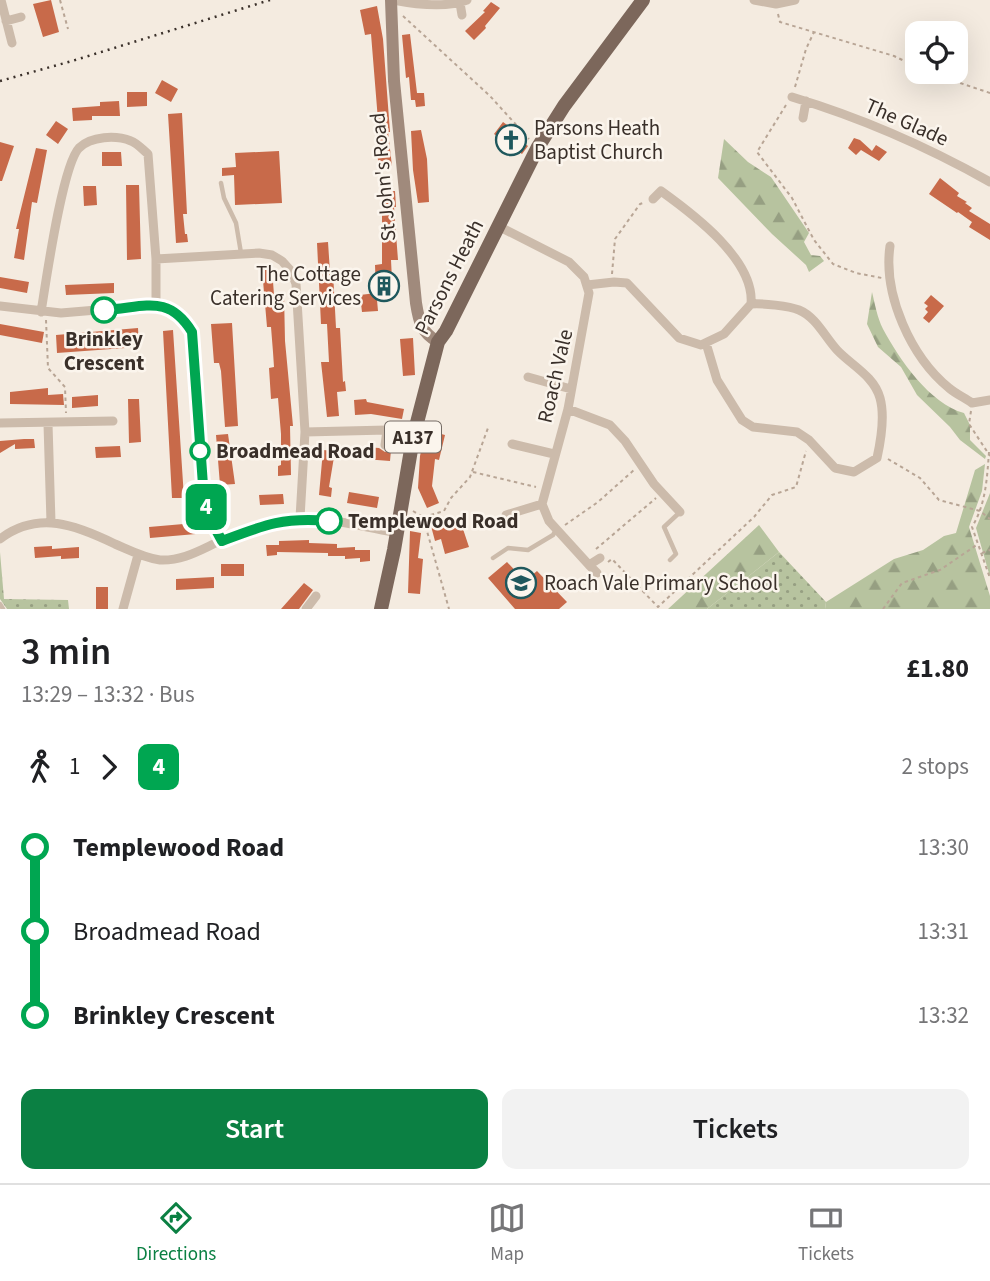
<!DOCTYPE html>
<html lang="en">
<head>
<meta charset="utf-8">
<style>
	body { margin:0; font-family:"Source Sans 3",sans-serif; background:#f2f2f2; color:#202124; height:100vh; display:flex; flex-direction:column; font-size:26px; white-space:nowrap }
	* { box-sizing:border-box; margin:0 }
	p { font-size:23px; color:#757577 }
	.icon { flex:none; width:38px; height:38px; fill:none; stroke:currentColor; stroke-width:2; stroke-linecap:round; stroke-linejoin:round }
	.map { position:relative; height:609px; overflow:hidden }
	.sheet { display:flex; flex-direction:column; background:#fff; flex:1 }
	.sheet>* { flex:none }
	.badge { padding:0 14px; border-radius:10px; font-size:24px; line-height:46px }
	.fabs { position:absolute; left:905px; top:21px; display:grid; gap:14px }
	.fabs a { display:grid; place-items:center; width:63px; height:63px; border-radius:14px; background:#fff; box-shadow:0 7px 28px #0002; font-size:35px }
	.map>.badge { position:absolute; translate:-50% -50%; box-shadow:0 0 0 4px #fff }
	.legs { display:flex; align-items:center; gap:10px; height:77px; padding:0 21px; font-size:23px }
	.legs p { margin-inline-start:auto }
	.summary { display:flex; align-items:center; justify-content:space-between; height:119px; padding:0 21px }
	h1 { font-size:38px; font-weight:600; line-height:52px }
	.button { display:flex; gap:14px; margin-top:auto; padding:14px 21px }
	.button a { flex:1; height:80px; border-radius:14px; background:#0b8043; color:#fff; font-size:28px; font-weight:600; line-height:80px; text-align:center }
	.button a+a { background:#f2f2f2; color:#202124 }
	ul { padding:0 21px; list-style:none }
	li { display:flex; align-items:center; gap:24px; height:84px; font-size:26px }
	li i { display:grid; place-items:center; width:10px; height:100%; margin:0 9px; background:currentColor }
	li i::after { content:''; width:18px; height:18px; margin:-9px; border:5px solid; border-radius:50%; background:#fff }
	li p { margin-inline-start:auto }
	li:first-child i { background:linear-gradient(#0000 50%,currentColor 0) }
	li:last-child i { background:linear-gradient(currentColor 50%,#0000 0) }
	.menu { display:flex; justify-content:space-around; align-items:center; height:98px; border-top:2px solid #e0e0e0; background:#fff; font-size:19px; color:#757577 }
	.menu a { display:grid; justify-items:center; gap:4px }
	.menu .active { color:#0b8043 }
	.map>svg:first-child { display:block }
	.grass { fill:url(#grass-dots) }
	.forest { fill:url(#forest-firs) }
	.building { fill:#c86a4a }
	.lines { fill:none; stroke-linecap:round; stroke-linejoin:round }
	.path { stroke:#b8a595; stroke-width:2; stroke-dasharray:3.5 3.5; stroke-linecap:butt }
	.lane { stroke:#ccbbab; stroke-width:4.5 }
	.street { stroke:#ccbbab; stroke-width:9 }
	.secondary { stroke:#a08a7c; stroke-width:12 }
	.primary { stroke:#7c675b; stroke-width:14 }
	.rail { stroke:#3a302a; stroke-width:2.5; stroke-dasharray:2 5; stroke-linecap:butt }
	.line-1-casing { stroke:#fff; stroke-width:16 }
	.line-1 { stroke:#00a651; stroke-width:10 }
	.stop-1-dot { fill:#fff; stroke:#00a651; stroke-width:3.5 }
	.labels { text-anchor:middle; stroke-width:5; stroke-linejoin:round; paint-order:stroke }
	.shield { fill:#fbf5ed; stroke:#746b64; stroke-width:2 }
	.shield-label { font-size:19px; font-weight:bold; fill:#3a302a }
	.street-label { font-size:21px; fill:#3a302a; stroke:#fbf5ed }
	.poi-label { font-size:21px; fill:#3a302a; stroke:#fbf5ed; text-anchor:start }
	.stop-label { font-size:21px; font-weight:bold; fill:#3a302a; stroke:#fbf5ed; text-anchor:start }
</style>
</head>
<body>
<div class="map">
<svg width="990" height="609" viewBox="0 0 990 609">
	<defs>
		<pattern id="grass-dots" width="8" height="8" patternUnits="userSpaceOnUse" patternTransform="scale(1.75)"><rect width="8" height="8" fill="#b7c39f"/><path d="M2 2h.1M6 6h.1" fill="none" stroke="#969f82" stroke-width="1.8" stroke-linecap="round"/></pattern>
		<pattern id="forest-firs" width="22" height="20" patternUnits="userSpaceOnUse" patternTransform="scale(1.75)"><rect width="22" height="20" fill="#b7c39f"/><path d="M5 1l3.5 6h-7zM16 11l3.5 6h-7z" fill="#969f82"/></pattern>
	</defs>
	<rect width="100%" height="100%" fill="#f4ebe0"/>
	<path class="grass" d="M0,552L4,599L68,600L69,609H7L0,599Z
		M779,552L826,602L825,609H707Z"/>
	<path class="forest" d="M724,139L748,162L771,177L809,233L804,242L811,255L820,256L824,261L809,272L806,265L772,234L718,178Z
		M872,292C875,304 877,317 883,329C899,359 930,404 964,413L970,425V440L986,456L985,459L960,440L950,427L917,395L901,367L878,347L867,324Z
		M985,464L982,491L969,527L990,596V609H825L826,602L894,559L923,550L944,536L956,533L975,470Z
		M990,493V577L976,528Z
		M759,525L779,552L707,609H668Z"/>
	<path class="building" d="M51,0L59,32L43,37L33,4Z
		M491,2L500,8L485,26L486,28L474,40L465,31L485,12L483,11Z
		M377,6L383,39L390,132H388L392,166L379,168L376,145H380L371,34L365,35L360,10Z
		M410,34L417,93H424L425,106L416,107L415,100H411L409,77L406,78L402,35Z
		M162,80L178,89L171,102L155,93Z
		M127,92H147V106L127,107Z
		M119,101L120,116H92V120L73,121L72,108L100,106V102Z
		M182,113L187,214H183L185,234H187L188,242L176,243L168,114Z
		M56,121L68,129L58,144L46,135Z
		M503,122L513,129L510,133L528,146L522,154L494,134Z
		M421,130L427,159L429,202L418,203L413,170L411,131Z
		M854,138L860,140L872,151L876,145L887,152L879,161L861,150L856,155L848,148Z
		M0,142L14,146L2,181H0Z
		M36,148L47,150L37,203L32,202L24,260L14,258L19,229H16Z
		M279,151L282,203L235,205L234,175L222,176V168L236,167L235,153Z
		M102,152H121L122,166H102Z
		M940,178L959,193L957,196L967,202L965,203L972,208L969,211L990,224V240L969,227L972,222L958,212L957,213L929,194Z
		M126,185H139L141,259L127,260Z
		M83,186H96L97,205L84,206Z
		M395,191L396,207H394L398,260H391L393,299L377,300L378,311L362,312L360,295L376,293L375,265L382,264V192Z
		M328,242L330,272H333L336,328H340L343,382L345,381L346,391L337,392L339,416L327,417L321,362H329L327,324H321L317,243Z
		M272,268L274,295L284,294L285,341L293,426H290L291,475L278,476V466L281,465V434L278,398L271,399L269,368L274,367L273,352L271,327H267L262,269Z
		M0,277L29,282L27,293L0,288Z
		M114,283V293L66,295L65,285Z
		M931,295L944,306L929,323L923,318L928,312L925,309L928,306L924,303Z
		M232,323L238,426L225,427L221,371L219,363H214L211,324Z
		M0,324L44,332L42,343L0,335Z
		M138,328L139,347L57,353L56,335Z
		M173,330L184,498H172L163,331Z
		M413,338L415,375L403,376L400,339Z
		M48,388V395L63,394L64,405L10,404V392Z
		M98,395V406L72,408V397Z
		M128,399H139L141,442L129,443Z
		M366,399L367,402L404,409L402,419L371,414L355,415L354,400Z
		M426,430L445,435L439,460L435,459L432,486L439,503L427,508L418,488L420,456Z
		M228,434L235,484L220,485L216,435Z
		M24,439H34L35,448L15,449V444L0,453V441Z
		M120,446L121,457L96,458L95,447Z
		M365,447L379,448L385,452L391,450L390,461L364,459Z
		M323,450L335,451L329,487L332,488L331,497L319,495Z
		M349,492L379,497L377,508L347,503Z
		M283,494L284,504L260,505L259,495Z
		M449,521L450,525L457,523L460,530L463,529L469,547L445,554L441,539L435,541L431,526Z
		M195,523L196,534L150,538L149,527Z
		M410,531L421,533L418,558L423,559L420,594L408,593Z
		M309,540V543L337,544V548L355,547V550H370V561L360,562V558L345,559V556H328V553L277,552V555L267,556L266,545H279V541Z
		M52,546V549L79,547V558L61,559V556L35,558L34,547Z
		M507,562L525,581L537,571L567,602L559,609H515L488,578Z
		M221,564H244V576H221Z
		M214,577V588L176,590V579Z
		M304,583L313,590L299,609H281Z
		M96,587H108V609H96Z"/>
	<g class="lines">
		<path class="path" d="M60,0L68,29
			M778,14L780,22L894,56L917,67
			M403,16L490,96L529,139
			M927,72L990,93
			M795,87L806,49L814,32
			M786,105L757,152L792,198L814,240L833,264L856,273L882,278
			M612,274L615,239L640,204L643,203
			M46,320L48,368L65,387L66,413
			M971,411L969,424L990,456
			M989,452C987,478 986,504 972,527L990,578
			M888,459L920,478L939,500L980,511L990,519
			M473,472L536,487
			M413,511L423,517L449,609
			M424,517L444,511L451,498L470,477L488,428
			M565,525L598,502L634,470
			M596,549L656,498
			M982,553L990,550
			M608,562L612,559L658,607L754,517L772,495L796,487L806,451
			M883,609L902,583L940,570L978,544"/>
		<path class="lane" d="M221,183L224,198L236,223L241,253
			M493,558L508,548L528,550L553,535L556,530
			M670,560L676,554L664,527L679,513
			M0,604L3,609"/>
		<path class="street" d="M1,0L12,43
			M393,0C414,4 447,8 467,0
			M754,0L776,4L795,0
			M460,3L462,15
			M6,21L21,17
			M792,97C862,118 926,146 990,182
			M803,118L806,101
			M498,226L569,262L584,277L589,293L568,409L542,504L549,521L589,565L600,558
			M890,246C883,295 911,357 949,388C956,394 965,398 972,403L990,400
			M156,259L259,253L272,255L282,261L291,271L296,284L305,432L300,518
			M587,285L614,282L627,283L679,338L701,345L724,334L751,304C755,260 693,214 661,191L653,199
			M0,306L61,313L156,305C181,310 191,323 195,348L204,499L209,518L222,541
			M41,312C46,282 62,166 79,148C91,136 116,135 131,141C137,143 143,150 148,154L156,259V305
			M706,343L717,380L742,420L753,427L797,432L809,440L835,468L854,472L877,458C881,440 885,416 880,398C874,376 851,365 837,350C825,337 816,317 799,310C789,306 762,303 751,304
			M528,377L571,389
			M568,409L610,425L625,441L654,484L680,512
			M0,423L113,421
			M48,424L51,522
			M305,432L387,430L385,445
			M512,444L554,454
			M506,515L542,504
			M0,539C38,510 76,525 115,544C129,550 144,558 160,560C183,561 200,550 220,541C238,533 257,527 276,522C315,513 359,526 397,533
			M589,565L597,573
			M123,609L138,555
			M306,609L316,596"/>
		<path class="secondary" d="M391,0L394,81L416,303C419,322 421,332 438,342"/>
		<path class="primary" d="M381,609L394,550L413,438L438,342L446,331L538,147L564,106L643,0"/>
		<path class="rail" d="M0,81L72,61L270,0"/>
	</g>
	<g class="lines">
		<g class="line-1-casing">
			<path id="line-1" d="M104,310C144,308 168,293 192,332L204,499L209,517L222,541C264,525 283,517 329,521"/>
		</g>
		<use href="#line-1" class="line-1"/>
	</g>
	<defs>
		<g id="church-ring" transform="scale(1.575)"><circle r="9.5" fill="#fbf5ed" stroke="#1f585d" stroke-width="1.5"/><path d="M-1.2-6h2.4v3.5h3.3v2.4h-3.3V6h-2.4V-.1h-3.3v-2.4h3.3Z" fill="#1f585d"/></g>
		<g id="building-ring" transform="scale(1.575)"><circle r="9.5" fill="#fbf5ed" stroke="#1f585d" stroke-width="1.5"/><path d="M-4-6H4V6H1V3H-1V6H-4ZM-2.5-4.3h1.7v1.8h-1.7ZM.8-4.3h1.7v1.8H.8ZM-2.5-1h1.7V.8h-1.7ZM.8-1h1.7V.8H.8Z" fill="#1f585d"/></g>
		<g id="school-ring" transform="scale(1.575)"><circle r="9.5" fill="#fbf5ed" stroke="#1f585d" stroke-width="1.5"/><path d="M0-5L7-2L0 1L-7-2ZM-4 1L0 2.5L4 1V4Q0 6-4 4Z" fill="#1f585d"/></g>
	</defs>
	<g fill-rule="evenodd">
		<use href="#church-ring" x="511" y="140"/>
		<use href="#building-ring" x="384" y="286"/>
		<use href="#school-ring" x="521" y="583"/>
	</g>
	<g class="stop-1-dot">
		<circle cx="104" cy="310" r="12"/>
		<circle cx="200" cy="451" r="9"/>
		<circle cx="329" cy="521" r="12"/>
	</g>
	<g class="labels">
		<rect class="shield" x="385" y="421.5" width="56" height="31" rx="5"/>
		<g class="shield-label">
			<text x="413" y="444">A137</text>
		</g>
		<g class="street-label">
			<text transform="translate(907 122) rotate(24)" y="7">The Glade</text>
			<text transform="translate(383 177) rotate(-95)" y="7">St John's Road</text>
			<text transform="translate(449 277) rotate(-63)" y="7">Parsons Heath</text>
			<text transform="translate(555 376) rotate(-77)" y="7">Roach Vale</text>
		</g>
		<g class="poi-label">
			<text x="534" y="135">Parsons Heath<tspan x="534" dy="24">Baptist Church</tspan></text>
			<text x="361" y="281" text-anchor="end">The Cottage<tspan x="361" dy="24">Catering Services</tspan></text>
			<text x="544" y="590">Roach Vale Primary School</text>
		</g>
		<g class="stop-label">
			<text x="104" y="346" text-anchor="middle">Brinkley<tspan x="104" dy="24">Crescent</tspan></text>
			<text x="216" y="458">Broadmead Road</text>
			<text x="348" y="528">Templewood Road</text>
		</g>
	</g>
</svg>
<div class="fabs">
<a><svg class="icon" aria-label="locate" viewBox="0 0 24 24"><circle cx="12" cy="12" r="6"/><path d="M12 2v4M12 18v4M2 12h4M18 12h4"/></svg></a>
</div>
<b class="badge" style="left:206px;top:507px;background:#00a651;color:#fff">4</b>
</div>
<section class="sheet">
<div class="summary"><div><h1>3 min</h1><p>13:29 – 13:32 · Bus</p></div><b>£1.80</b></div>
<div class="legs"><svg class="icon" aria-label="walk" viewBox="0 0 24 24"><circle cx="13" cy="4" r="2"/><path d="M13 8l-2 6 4 7M11 14l-3 7M7 12l3-4h3l4 4"/></svg>1<svg class="icon" aria-label="forward" viewBox="0 0 24 24"><path d="M9 5l7 7-7 7"/></svg><b class="badge" style="background:#00a651;color:#fff">4</b><p>2 stops</p></div>
<ul>
<li><i style="color:#00a651"></i><b>Templewood Road</b><p>13:30</p></li>
<li><i style="color:#00a651"></i><span>Broadmead Road</span><p>13:31</p></li>
<li><i style="color:#00a651"></i><b>Brinkley Crescent</b><p>13:32</p></li>
</ul>
<div class="button"><a>Start</a><a>Tickets</a></div>
</section>
<nav class="menu">
<a class="active"><svg class="icon" aria-label="directions" viewBox="0 0 24 24"><path d="M12 3l9 9-9 9-9-9zM9 14v-3h6M13 9l2 2-2 2"/></svg>Directions</a>
<a><svg class="icon" aria-label="map" viewBox="0 0 24 24"><path d="M3 6l6-2 6 2 6-2v14l-6 2-6-2-6 2zM9 4v14M15 6v14"/></svg>Map</a>
<a><svg class="icon" aria-label="tickets" viewBox="0 0 24 24"><path d="M3 7h18v10H3zM15 7v10"/></svg>Tickets</a>
</nav>
</body>
</html>
